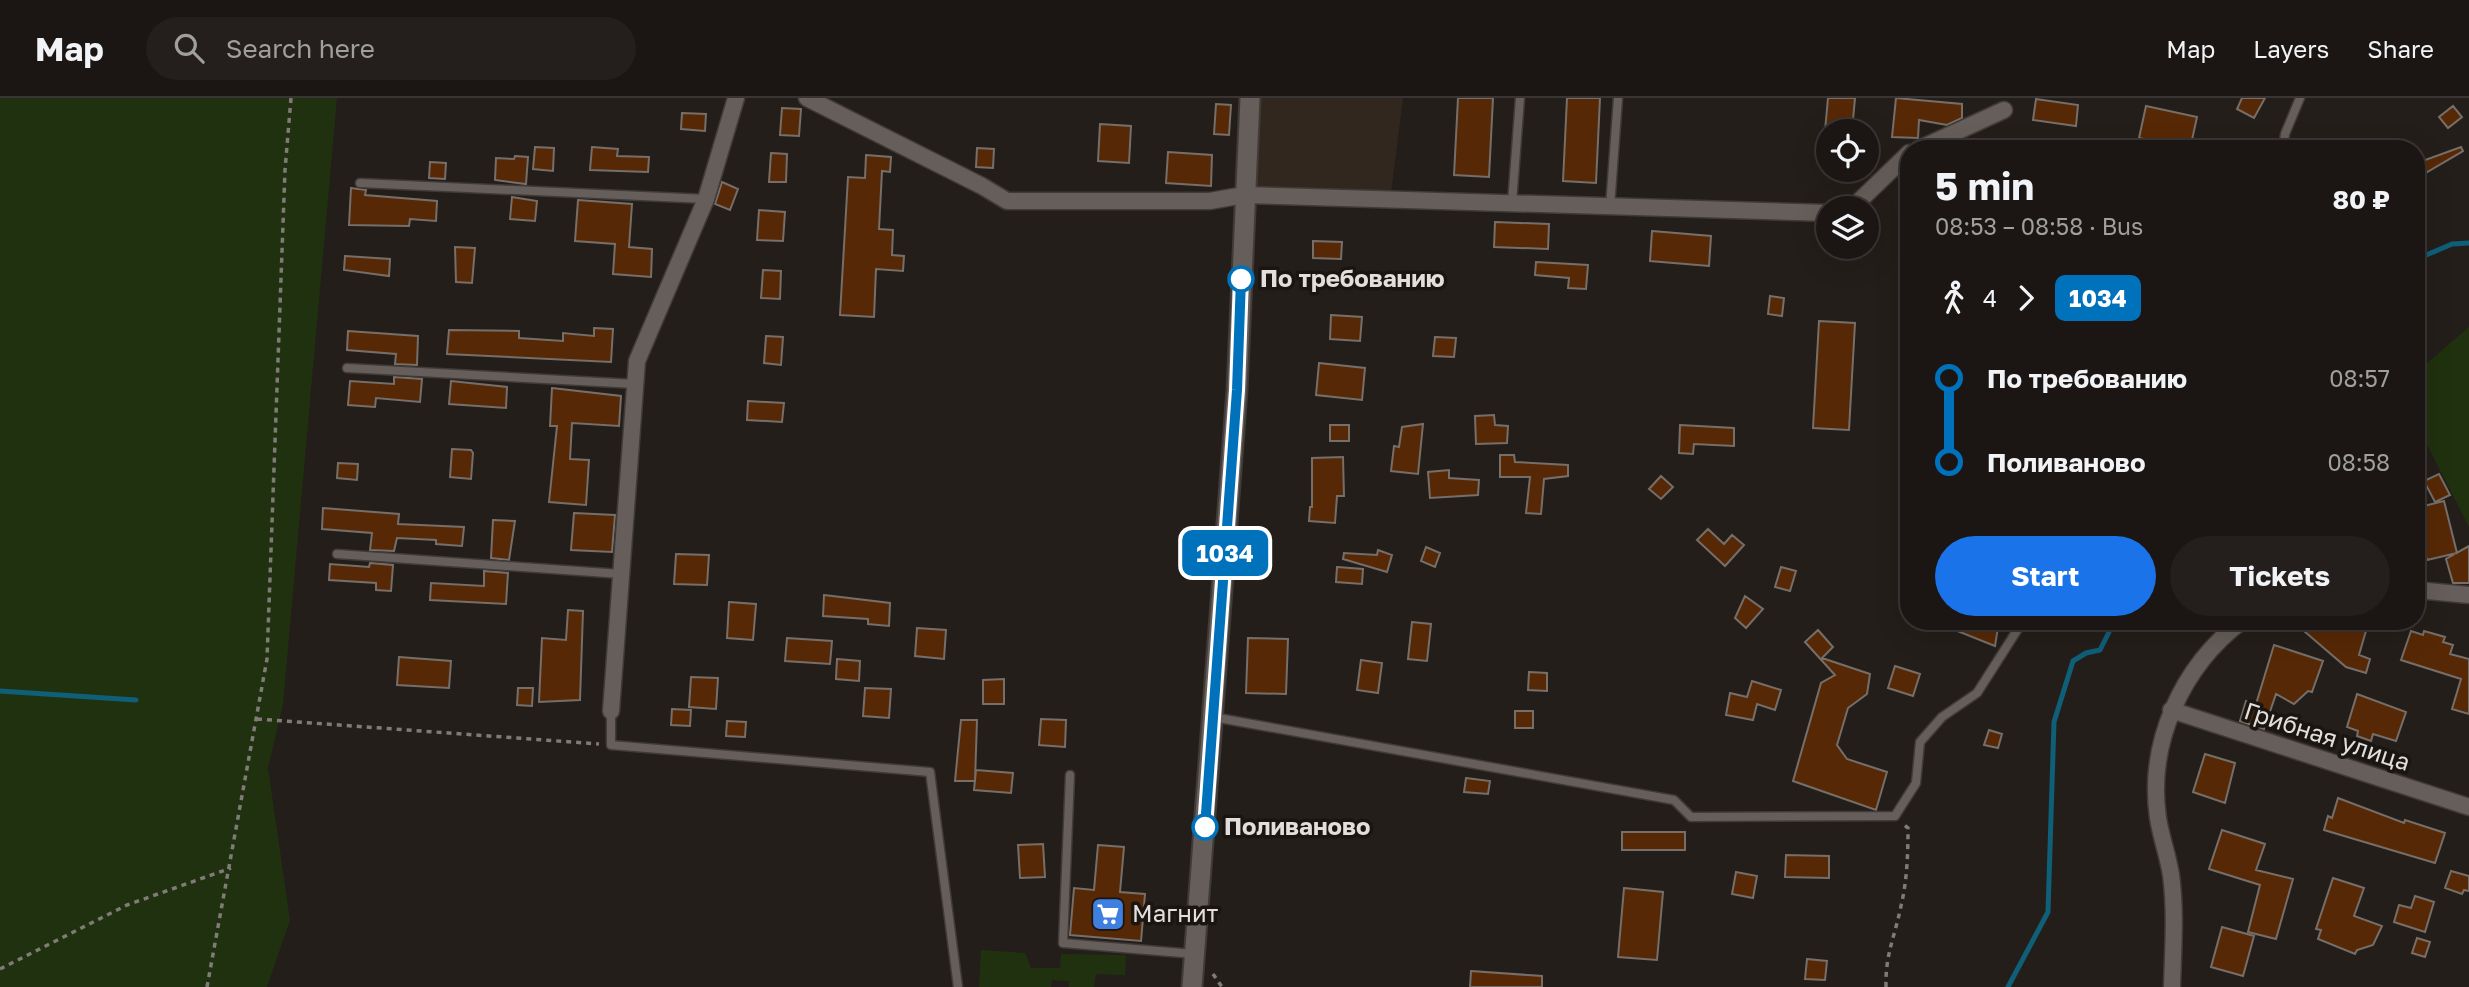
<!DOCTYPE html>
<html lang="en">
<head>
<meta charset="utf-8">
<style>
	body { margin:0; font-family:"Golos Text",sans-serif; background:#241f1d; color:#f1f3f6; height:100vh; display:flex; flex-direction:column; font-size:26px; white-space:nowrap }
	* { box-sizing:border-box; margin:0 }
	p { font-size:23px; color:#a09fa0 }
	.icon { flex:none; width:38px; height:38px; fill:none; stroke:currentColor; stroke-width:2; stroke-linecap:round; stroke-linejoin:round }
	.map { position:relative; flex:1; overflow:hidden }
	.panel { position:absolute; left:1900px; top:42px; width:525px; height:490px; display:flex; flex-direction:column; background:#1b1614; border-radius:28px; box-shadow:0 7px 28px #0002,0 0 0 2px #393534 }
	.panel>* { flex:none }
	.badge { padding:0 14px; border-radius:10px; font-size:24px; line-height:46px }
	.buttons { position:absolute; left:1816px; top:21px; display:grid; gap:14px }
	.buttons a { display:grid; place-items:center; width:63px; height:63px; border-radius:50%; background:#1b1614; box-shadow:0 7px 28px #0002,0 0 0 2px #393534; font-size:35px }
	.map>.badge { position:absolute; translate:-50% -50%; box-shadow:0 0 0 4px #fff }
	.legs { display:flex; align-items:center; gap:10px; height:77px; padding:0 35px; font-size:23px }
	.legs p { margin-inline-start:auto }
	.headline { display:flex; align-items:center; justify-content:space-between; height:119px; padding:0 35px }
	h1 { font-size:38px; font-weight:700; line-height:52px }
	.primary-button { display:flex; gap:14px; margin-top:auto; padding:14px 35px }
	.primary-button a { flex:1; height:80px; border-radius:42px; background:#1a73e8; color:#fff; font-size:28px; font-weight:700; line-height:80px; text-align:center }
	.primary-button a+a { background:#241f1d; color:#f1f3f6 }
	ul { padding:0 35px; list-style:none }
	li { display:flex; align-items:center; gap:24px; height:84px; font-size:26px }
	li i { display:grid; place-items:center; width:10px; height:100%; margin:0 9px; background:currentColor }
	li i::after { content:''; width:18px; height:18px; margin:-9px; border:5px solid; border-radius:50%; background:#1b1614 }
	li p { margin-inline-start:auto }
	li:first-child i { background:linear-gradient(#0000 50%,currentColor 0) }
	li:last-child i { background:linear-gradient(currentColor 50%,#0000 0) }
	header { display:flex; align-items:center; gap:42px; box-sizing:border-box; height:98px; padding:0 35px; background:#1b1614; border-bottom:2px solid #393534 }
	header strong { font-size:33px }
	nav { display:flex; gap:38px; margin-inline-start:auto; font-size:24px }
	.search { width:490px; height:63px; background:#241f1d; display:flex; align-items:center; gap:18px; box-sizing:border-box; padding:0 24px; border-radius:38px; color:#a09fa0; font-size:26px }
	.map>svg:first-child { display:block }
	.built { fill:#31271f }
	.green { fill:#20310f }
	.lines { fill:none; stroke-linecap:round; stroke-linejoin:round }
	.stream { stroke:#0f5f79; stroke-width:5 }
	.building { fill:#572805; stroke:#756e69; stroke-width:2 }
	.service-casing { stroke:#403b38; stroke-width:11 }
	.minor-casing { stroke:#403b38; stroke-width:19 }
	.tertiary-casing { stroke:#403b38; stroke-width:23 }
	.path { stroke:#807b77; stroke-width:3.5; stroke-dasharray:5 5; stroke-linecap:butt }
	.service { stroke:#655e5a; stroke-width:8 }
	.minor { stroke:#655e5a; stroke-width:16 }
	.tertiary { stroke:#655e5a; stroke-width:19 }
	.line-1-casing { stroke:#fff; stroke-width:16 }
	.line-1 { stroke:#0072bc; stroke-width:10 }
	.stop-1-dot { fill:#fff; stroke:#0072bc; stroke-width:3.5 }
	.labels { text-anchor:middle; stroke-width:7; stroke-linejoin:round; paint-order:stroke }
	.stop-label { font-size:24px; font-weight:bold; fill:#e2dedb; stroke:#1a1511; text-anchor:start }
	.street-label { font-size:24px; fill:#e2dedb; stroke:#1a1511 }
	.poi-label { font-size:24px; fill:#e2dedb; stroke:#1a1511; text-anchor:start }
</style>
</head>
<body>
<header>
<strong>Map</strong>
<div class="search"><svg class="icon" aria-label="search" viewBox="0 0 24 24"><circle cx="10" cy="10" r="6"/><path d="M15 15l6 6"/></svg>Search here</div>
<nav><a>Map</a><a>Layers</a><a>Share</a></nav>
</header>
<div class="map">
<svg width="2469" height="889" viewBox="0 0 2469 889">
	<rect width="100%" height="100%" fill="#241e1a"/>
	<path class="built" d="M1261,0H1403L1390,102L1255,98Z"/>
	<path class="green" d="M0,0H337L283,606L268,670L290,822L267,889H0Z
		M2469,229V429L2417,327V274Z
		M981,852L1025,855L1031,870H1060L1061,856L1126,857L1125,877L1096,876L1094,889H1069V883L1052,882L1051,889H979Z"/>
	<g class="lines">
		<path class="stream" d="M2417,161L2452,146L2469,145
			M0,593L136,602
			M2008,889L2048,814L2054,624L2073,563L2086,555L2100,552L2110,532L2122,530L2128,523"/>
	</g>
	<path class="building" d="M1458,0H1493L1489,79L1454,77Z
		M1567,0H1600L1596,85L1563,83Z
		M1828,0H1855L1852,33H1825Z
		M1896,0L1962,6V20L1947,27L1919,22L1918,40L1892,39Z
		M2242,0H2265L2254,20L2237,11Z
		M2036,1L2078,7L2076,28L2033,22Z
		M1216,6L1231,7L1229,37L1214,36Z
		M2146,8L2197,19L2190,51L2139,40Z
		M2453,8L2462,19L2448,30L2439,19Z
		M782,10L801,11L799,38L780,37Z
		M682,15L706,16L705,33L681,31Z
		M1100,26L1131,28L1129,65L1098,63Z
		M535,49L554,50L553,73L533,71Z
		M592,49L618,51L617,58L649,59L648,74L590,72Z
		M2461,49L2463,53L2417,80V65Z
		M977,50L994,51L993,70L976,69Z
		M1168,54L1212,57L1211,88L1166,85Z
		M771,55L787,56L786,84H769Z
		M866,57L891,59L890,74L882,73L879,131L893,132L892,157L904,158L903,173L876,171L874,219L840,217L848,79L865,80Z
		M515,58L528,59L526,86L495,82L496,60L514,61Z
		M430,64L446,65L445,81L429,80Z
		M722,84L738,91L730,112L715,106Z
		M351,90L366,92L365,97L437,103L436,123L410,121L409,128L349,127Z
		M512,99L537,103L535,123L510,121Z
		M578,102L632,106L629,149L652,151L651,179L613,176L615,146L575,143Z
		M759,112L785,114L783,143L757,142Z
		M1495,124L1549,126L1548,151L1494,149Z
		M1652,133L1711,138L1709,168L1650,163Z
		M1313,143L1342,144L1341,161L1313,160Z
		M455,149L475,150L472,185L456,184Z
		M345,158L390,161L389,178L344,172Z
		M1536,164L1588,167L1586,191L1568,190L1569,180L1535,177Z
		M763,172L781,173L780,201L761,200Z
		M1770,198L1784,200L1782,218L1768,216Z
		M1331,217L1362,219L1360,243L1330,241Z
		M1819,223L1855,225L1849,332L1813,330Z
		M594,230L613,231L611,264L447,256L449,232L519,233V240L563,243V235L594,238Z
		M348,233L418,238L417,267L395,266L396,256L347,252Z
		M766,238L783,239L781,267L764,265Z
		M1435,239L1456,240L1454,259L1433,258Z
		M1319,265L1365,270L1362,302L1316,297Z
		M394,279L422,281L420,304L376,300L375,309L348,307L350,283L394,286Z
		M451,283L507,289L506,310L449,306Z
		M552,290L621,298L619,328L572,325L570,361L589,362L586,407L549,404L557,328H550Z
		M748,303L784,305L782,324L747,322Z
		M1494,317L1495,327L1508,328L1507,345L1476,346L1475,318Z
		M1423,326L1418,376L1391,373L1394,348L1399,349L1402,329Z
		M1330,327H1349V343H1330Z
		M1680,327L1734,330V348L1694,346L1693,356L1679,355Z
		M452,351L471,352L473,355L471,381L450,379Z
		M1500,357H1514L1515,364L1568,367V378L1544,381L1541,416L1526,415L1530,379H1500Z
		M1343,359L1344,398H1337L1335,425L1309,423L1310,409H1312V360Z
		M338,365L358,366L357,382L337,380Z
		M1449,372V380L1479,382L1478,397L1430,400L1428,374Z
		M2439,376L2450,397L2435,404L2424,383Z
		M1661,378L1673,389L1661,401L1649,391Z
		M2444,403L2457,455L2427,462L2424,451L2417,453V418L2422,417L2420,409Z
		M323,410L399,416L398,426L464,429L462,448L436,446V442L397,440L394,453L370,452L372,435L322,431Z
		M574,415L615,417L612,454L571,452Z
		M493,422L515,423L509,462L491,460Z
		M1708,431L1724,446L1732,437L1744,447L1725,468L1697,442Z
		M2469,448V485H2453L2446,461Z
		M1426,449L1440,455L1435,469L1421,463Z
		M1378,452L1392,457L1387,474L1343,461L1344,455L1377,457Z
		M676,456L709,457L707,487L674,486Z
		M370,465L393,467L391,493L376,492V485L329,482L330,466L369,469Z
		M1337,469L1363,471L1362,486L1336,484Z
		M1781,469L1796,473L1790,493L1775,489Z
		M484,473L508,475L506,506L430,502L431,485L484,488Z
		M824,497L890,505L889,528L868,526V521L823,518Z
		M1745,498L1763,511L1746,530L1735,520Z
		M729,504L756,506L753,542L727,540Z
		M568,512L583,513L580,602L539,604L542,540L566,542Z
		M1935,523H1999L1995,548L1935,524Z
		M2316,523H2357L2368,526L2359,557L2370,561L2366,575L2346,569L2304,533Z
		M1412,524L1431,526L1427,563L1408,561Z
		M917,530L946,532L944,561L915,558Z
		M1818,532L1833,549L1822,560L1870,576L1867,596L1848,610L1837,647L1847,661L1887,674L1876,712L1793,683L1821,585L1835,577L1805,544Z
		M2411,533L2423,537L2424,533L2445,539L2443,544L2453,547L2450,556L2469,561V616L2452,611L2461,581L2401,562Z
		M787,540L832,543L830,566L785,563Z
		M1248,540L1288,541L1286,596L1246,595Z
		M2274,547L2323,563L2312,594L2308,593L2294,606L2276,596L2264,631L2240,623L2246,603L2256,606Z
		M399,559L451,563L449,590L397,587Z
		M837,561L860,563L859,583L836,581Z
		M1361,562L1382,565L1378,595L1357,592Z
		M1895,568L1920,576L1913,598L1888,590Z
		M1529,574L1547,575V593L1528,592Z
		M691,579L718,580L716,611L689,609Z
		M1004,581V606H983V582Z
		M1752,583L1781,592L1775,612L1757,606L1753,622L1726,617L1730,595L1747,599Z
		M518,590H533L532,608L517,607Z
		M865,590L891,591L889,620L863,618Z
		M2357,596L2406,614L2396,643L2373,636L2371,643L2357,638L2358,633L2347,629Z
		M672,611L691,612L690,628L671,627Z
		M1515,613H1533V630H1515Z
		M1041,621L1066,622L1065,649L1039,647Z
		M961,622H977L975,683H955Z
		M727,623L746,624L745,639L726,638Z
		M1989,632L2002,636L1998,650L1984,647Z
		M2205,656L2235,665L2225,705L2193,694Z
		M976,672L1013,675L1011,695L974,692Z
		M1466,680L1490,683L1488,696L1464,694Z
		M2338,700L2404,725L2405,722L2445,735L2435,765L2324,732L2328,718L2332,720Z
		M2222,732L2265,746L2256,772L2293,781L2276,841L2248,834L2260,787L2209,771Z
		M1622,734H1685V752H1622Z
		M1043,746L1045,779L1020,780L1018,747Z
		M1098,747L1124,749L1120,794L1145,796L1141,843L1070,837L1074,790L1094,792Z
		M1786,757L1829,758V780L1785,779Z
		M2451,773L2469,778V793L2464,792L2462,796L2445,790Z
		M1736,774L1757,778L1753,800L1732,796Z
		M2333,780L2364,790L2354,818L2382,828L2373,847L2357,852L2355,856L2318,841L2321,832L2316,831Z
		M1624,790L1663,794L1657,862L1618,859Z
		M2415,798L2434,804L2425,834L2394,824L2399,807L2411,810Z
		M2222,829L2254,838L2243,878L2211,869Z
		M2417,840L2430,844L2425,859L2412,855Z
		M1807,861L1827,863L1825,882L1805,881Z
		M1471,873L1542,878V889H1470Z"/>
	<g class="lines">
		<g class="service-casing">
			<path id="service" d="M2283,51L2285,36L2300,0
				M360,85L706,101
				M1512,105L1520,0
				M1610,109L1618,0
				M347,270L635,286
				M337,456L621,476
				M611,613V647L930,674L958,889
				M1213,619L1674,702L1691,719L1895,718L1916,685L1920,644L1942,619L1977,595L2023,523
				M1070,677L1063,845L1194,856"/>
		</g>
		<g class="minor-casing">
			<path id="minor" d="M807,0L982,88L1007,103H1210L1244,97L1829,115
				M1919,51L2004,12
				M1852,110L1909,55
				M2417,492L2469,497
				M2171,612L2469,709
				M611,613L637,263L706,101L736,0
				M2172,889C2173,852 2176,814 2171,777C2168,758 2161,739 2158,720C2147,645 2182,568 2242,523"/>
		</g>
		<g class="tertiary-casing">
			<path id="tertiary" d="M1192,889L1237,292L1250,0"/>
		</g>
		<path class="path" d="M257,621L599,646
			M0,871L127,807L231,770
			M1213,876L1222,889
			M207,889L267,561L285,72L291,0
			M1886,889C1885,857 1895,838 1901,808C1907,783 1908,756 1908,730L1904,727"/>
		<use href="#service" class="service"/>
		<use href="#minor" class="minor"/>
		<use href="#tertiary" class="tertiary"/>
	</g>
	<g class="lines">
		<g class="line-1-casing">
			<path id="line-1" d="M1205,729L1237,292L1241,181"/>
		</g>
		<use href="#line-1" class="line-1"/>
	</g>
	<defs>
		<g id="supermarket-square" transform="scale(1.75)"><rect x="-9" y="-9" width="18" height="18" rx="4" fill="#3f7fe0" stroke="#1a1511"/><path d="M-6-5.5h2.5l.6 2H6L4.5 2H-2.5L-4.4-4H-6ZM-1.5 3.2a1.3 1.3 0 1 0 .1 0ZM3 3.2a1.3 1.3 0 1 0 .1 0Z" fill="#fff"/></g>
	</defs>
	<g fill-rule="evenodd">
		<use href="#supermarket-square" x="1108" y="816"/>
	</g>
	<g class="stop-1-dot">
		<circle cx="1241" cy="181" r="12"/>
		<circle cx="1205" cy="729" r="12"/>
	</g>
	<g class="labels">
		<g class="stop-label">
			<text x="1260" y="189">По требованию</text>
			<text x="1224" y="737">Поливаново</text>
		</g>
		<g class="street-label">
			<text transform="translate(2327 639) rotate(18)" y="8">Грибная улица</text>
		</g>
		<g class="poi-label">
			<text x="1132" y="824">Магнит</text>
		</g>
	</g>
</svg>
<div class="buttons">
<a><svg class="icon" aria-label="locate" viewBox="0 0 24 24"><circle cx="12" cy="12" r="6"/><path d="M12 2v4M12 18v4M2 12h4M18 12h4"/></svg></a>
<a><svg class="icon" aria-label="layers" viewBox="0 0 24 24"><path d="M12 4l9 5-9 5-9-5zM3 14l9 5 9-5"/></svg></a>
</div>
<b class="badge" style="left:1225px;top:455px;background:#0072bc;color:#fff">1034</b>
<section class="panel">
<div class="headline"><div><h1>5 min</h1><p>08:53 – 08:58 · Bus</p></div><b>80 ₽</b></div>
<div class="legs"><svg class="icon" aria-label="walk" viewBox="0 0 24 24"><circle cx="13" cy="4" r="2"/><path d="M13 8l-2 6 4 7M11 14l-3 7M7 12l3-4h3l4 4"/></svg>4<svg class="icon" aria-label="forward" viewBox="0 0 24 24"><path d="M9 5l7 7-7 7"/></svg><b class="badge" style="background:#0072bc;color:#fff">1034</b></div>
<ul>
<li><i style="color:#0072bc"></i><b>По требованию</b><p>08:57</p></li>
<li><i style="color:#0072bc"></i><b>Поливаново</b><p>08:58</p></li>
</ul>
<div class="primary-button"><a>Start</a><a>Tickets</a></div>
</section>
</div>
</body>
</html>
